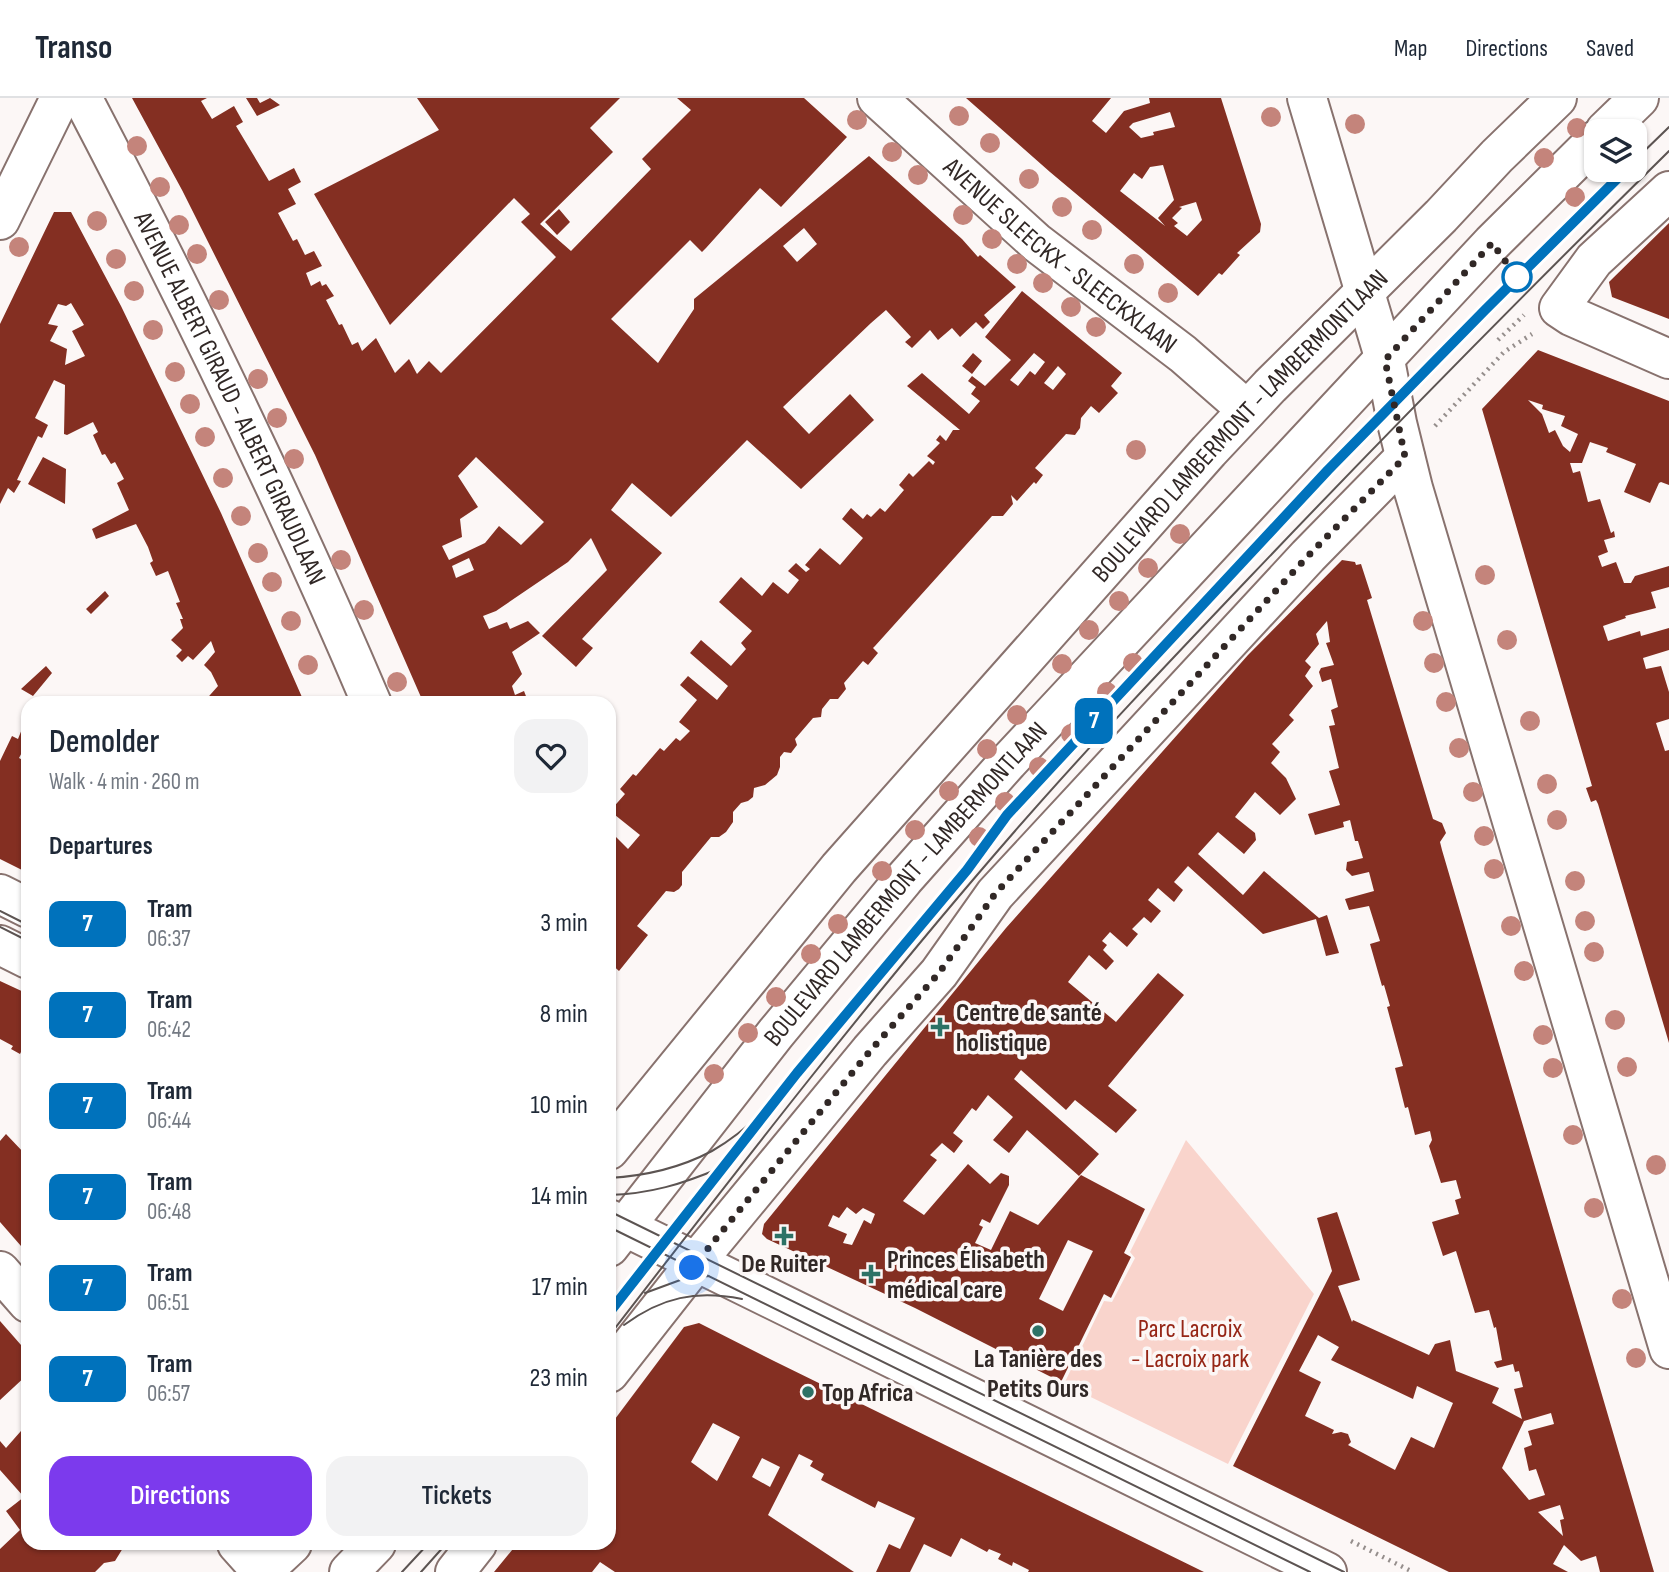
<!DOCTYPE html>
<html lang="en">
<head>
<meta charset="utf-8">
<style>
	body { margin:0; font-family:"Sofia Sans Condensed",sans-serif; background:#f2f2f3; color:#1f2937; height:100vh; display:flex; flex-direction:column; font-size:26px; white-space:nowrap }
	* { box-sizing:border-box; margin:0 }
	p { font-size:23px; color:#747a83 }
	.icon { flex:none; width:38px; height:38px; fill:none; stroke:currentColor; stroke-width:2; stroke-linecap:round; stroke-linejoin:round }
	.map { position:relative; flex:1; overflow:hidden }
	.details { position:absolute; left:21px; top:598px; width:595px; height:854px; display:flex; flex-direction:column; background:#fff; border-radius:21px; box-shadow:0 2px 5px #0004 }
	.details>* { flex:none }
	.badge { padding:0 14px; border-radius:10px; font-size:24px; line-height:46px }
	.fabs { position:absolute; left:1584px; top:21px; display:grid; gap:14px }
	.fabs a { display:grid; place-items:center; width:63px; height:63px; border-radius:14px; background:#fff; box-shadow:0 2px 5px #0004; font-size:35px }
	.you { position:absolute; width:35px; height:35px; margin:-18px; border:5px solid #fff; border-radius:50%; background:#1a73e8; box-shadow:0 0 0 10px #1a73e833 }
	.map>.badge { position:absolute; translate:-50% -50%; box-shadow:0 0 0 4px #fff }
	h2 { padding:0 28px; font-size:26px; line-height:63px }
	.round { display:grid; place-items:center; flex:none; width:74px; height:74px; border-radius:21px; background:#f2f2f3 }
	.head { display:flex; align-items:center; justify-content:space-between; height:119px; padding:0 28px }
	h1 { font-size:33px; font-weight:600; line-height:52px }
	.primary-button { display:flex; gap:14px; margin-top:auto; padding:14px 28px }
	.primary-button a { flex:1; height:80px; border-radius:21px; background:#7c3aed; color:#fff; font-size:28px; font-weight:600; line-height:80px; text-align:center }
	.primary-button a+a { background:#f2f2f3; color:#1f2937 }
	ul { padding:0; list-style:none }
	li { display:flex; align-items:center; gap:21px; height:91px; padding:0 28px }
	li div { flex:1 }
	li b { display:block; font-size:26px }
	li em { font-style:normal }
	li .badge { min-width:77px; font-weight:700; text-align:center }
	header { display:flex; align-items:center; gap:42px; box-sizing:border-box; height:98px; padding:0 35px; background:#fff; border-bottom:2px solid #e0e1e3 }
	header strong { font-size:33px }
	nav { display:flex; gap:38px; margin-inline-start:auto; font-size:24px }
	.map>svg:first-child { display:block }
	.green { fill:#f9d4cc }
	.building { fill:#842f22; fill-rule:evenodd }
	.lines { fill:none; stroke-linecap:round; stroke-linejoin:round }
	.street-casing { stroke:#88726e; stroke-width:42 }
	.primary-casing { stroke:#88726e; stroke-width:42 }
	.path { stroke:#958e8c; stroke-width:4.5; stroke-dasharray:2 5; stroke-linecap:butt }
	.street { stroke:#fff; stroke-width:38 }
	.primary { stroke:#fff; stroke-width:38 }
	.tram { stroke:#5c5452; stroke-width:2 }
	.tree { fill:#c4847b }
	.line-casing { stroke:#fff; stroke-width:16 }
	.line { stroke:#0072bc; stroke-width:10 }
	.walk { stroke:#312826; stroke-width:7; stroke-dasharray:0 12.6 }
	.stop-dot { fill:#fff; stroke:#0072bc; stroke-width:3.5 }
	.poi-dot { fill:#2d7266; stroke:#fcf7f6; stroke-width:2.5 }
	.labels { text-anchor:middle; stroke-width:7; stroke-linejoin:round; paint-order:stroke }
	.street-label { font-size:26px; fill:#312826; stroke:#fcf7f6 }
	.poi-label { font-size:26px; font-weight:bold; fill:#312826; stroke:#fcf7f6; text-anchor:start }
	.park-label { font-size:26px; fill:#962616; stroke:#fcf7f6 }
</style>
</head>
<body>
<header>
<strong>Transo</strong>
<nav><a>Map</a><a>Directions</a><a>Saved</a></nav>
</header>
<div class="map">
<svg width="1669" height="1474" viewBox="0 0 1669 1474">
	<rect width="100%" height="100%" fill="#fcf7f6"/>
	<path class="green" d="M1186,1042L1314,1196L1228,1366L1064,1286L1104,1203L1112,1204L1135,1160L1130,1154Z"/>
	<path class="building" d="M132,0H207L201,3L212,21L234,8L243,24L236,28L269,83L294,70L301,84L288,91L296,106L278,115L293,143L297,141L305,157L314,153L322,168L306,175L311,188L320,183L322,188L326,186L334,198L326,202L339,227L342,226L352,247L358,244L362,253L376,240L395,275L409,261L417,276L429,263L441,275L556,159L521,124L530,116L514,100L390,227L314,96L439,32L417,0H620L590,30L613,54L540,126L571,153L651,71L642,61L691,12L677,0H804L847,39L781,109L760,90L706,150L702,154L690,142L611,221L658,265L694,211V201L869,58L962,141L978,159L980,157L1016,189L984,217L990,224L983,231L976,224L960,239L952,230L938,242L930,232L912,250L905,244L911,239L886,212L871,225L783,309L809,336L850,296L874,322L801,391L747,342L671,419L632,385L611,412L662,455L582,541L593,550L576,569L542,538L607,472L591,440L568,464L496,513L483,518L489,531L507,524L510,531L528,523L540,535L512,554L522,576L512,588L515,597L524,593L529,606H424L315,357L182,92ZM804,130L817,146L797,164L783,148ZM476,359L544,424L521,447L499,428L485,445L449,462L442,448L462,439L460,421L478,409L458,378ZM469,460L474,472L456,480L452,468Z
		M246,0H257L260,5L270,0L280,7L257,18Z
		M966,0H1111L1092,23L1106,35L1124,13L1150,5L1149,0H1221L1261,126L1260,134L1237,155L1240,157L1222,177L1219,175L1198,198L1050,74ZM1170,14L1175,29L1153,34L1154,37L1141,40L1129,29L1133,25ZM1163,67L1174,102L1158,120L1165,128L1120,93L1134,75L1142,81L1150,69ZM1196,104L1202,122L1187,138L1174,128L1178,125L1172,120L1182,110L1179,109Z
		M559,111L570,124L557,137L545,124Z
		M54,114H71L121,208L221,415L305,606H202L218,588L211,574L204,567L215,554L211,543L193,562L188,558L182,564L176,558L182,552L171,542L183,530L180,521H183L176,505L180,504L168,473L156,478L150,465L153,463L148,449L136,426L96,441L92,431L129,412L117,385L124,381L115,364L111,366L105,356L102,357L93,337L98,334L93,324L67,337L64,336L65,287L54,282L35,320L48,327L42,340L38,338L17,382L21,383L14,395L8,390L0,406V226ZM71,205L84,227L72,233L85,258L65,267L67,251L50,243L58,228L48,226L58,206L66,208Z
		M1669,125V221L1612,199L1609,184Z
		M1022,193L1122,275L1111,288L1118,295L1099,315L1091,308L1081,320L1080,330L1075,337L1066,336L1035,370L1043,377L1036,386L1034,384L1017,403L1011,397L1013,406L1003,418H992L875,548L873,550L878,555L868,567L863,563L844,585L846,591L838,601H830L822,611L821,619L813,620L795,641L797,647L791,655L784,654L780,659V669L777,677L765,687L754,690L753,699L748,703L741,705L733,714V724L726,734L719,739H711L682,774V787L679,791L674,794L666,793L637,828L648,837L619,873L609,864V732L628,751L640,737L610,713L625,696L620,691L633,676L636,678L660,650L664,653L676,640L680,643L690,633L679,624L697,602L680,587L688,578L717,602L728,588L690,555L701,542L731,568L746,551L741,545L752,533L719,504L741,479L762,498L773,484L788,496L799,482L788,473L796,465L806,474L810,471L805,467L820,450L840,467L863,440L842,421L851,410L863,421L867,416L871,419L880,410L885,414L904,392L899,387L909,375L913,379L929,363L933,367L935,364L927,358L940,345L936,342L940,337L946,343L953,332H960L907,288L922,275L969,316L980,303L971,296L976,289L968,283L972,278L985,288L1011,262L985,239ZM1034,255L1045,264L1035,277L1030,273L1018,288L1010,282ZM1058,268L1066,276L1053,292L1044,285Z
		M1538,252L1669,303V387L1661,384L1659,385L1650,405L1624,394L1636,366L1606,354L1608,350L1590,344L1582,365H1570L1573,375L1580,373L1588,404L1600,401L1611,435L1614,433L1615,439L1604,442L1608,454L1598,458L1602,469L1616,464L1624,485H1631L1635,478L1669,468V489L1651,494L1656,510L1625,518L1626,520L1603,528L1608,543L1640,533L1641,538L1669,530V552L1643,560L1646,571L1661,568L1669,594V621L1656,625L1665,653L1669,652V945L1598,706L1596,702L1591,704L1586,690L1592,688L1482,311ZM1528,302L1543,307L1542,311L1565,318L1561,328L1578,336L1570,354L1563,348L1555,332L1549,335L1542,316Z
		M973,255L982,263L972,276L962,268Z
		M43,359L66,371L65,406L28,386Z
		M1342,462L1355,464L1356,467L1361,466L1372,500L1367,502L1433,721L1442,725L1446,735L1440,744L1442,752L1654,1474H1600L1596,1458L1581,1463L1564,1447L1553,1466L1568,1474H1449L1233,1368L1332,1173L1317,1120L1337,1114L1360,1182L1338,1188L1352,1224L1353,1222L1429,1257L1435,1246L1450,1242L1456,1273L1499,1290L1492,1305L1522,1321L1514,1291L1523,1289L1519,1273L1515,1274L1513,1266L1497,1270L1494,1264L1502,1262L1496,1229L1494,1230L1489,1212L1475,1215L1456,1153L1443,1158L1432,1124L1459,1116L1455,1102L1461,1100L1456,1082L1441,1085L1429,1048L1432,1042L1430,1033L1415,1037L1408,1009L1405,1010L1395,970L1403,968L1387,909L1390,908L1384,887L1382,888L1370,846L1380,843L1369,808L1349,812L1345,801L1374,793L1369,774L1352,778L1346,772L1347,764L1363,760L1358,743H1355L1350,722L1343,724L1344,729L1315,737L1308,716L1340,707L1329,673L1339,670L1329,628L1335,627L1331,612L1338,609L1331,581L1322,584L1319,574L1321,570L1334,567L1326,545L1330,544L1327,523L1316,536L1319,546L1305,563L1311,569L1305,578L1313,588L1289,617L1294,622L1272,646L1280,654L1271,665L1286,680L1296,701L1280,717L1255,694L1235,719L1255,735L1256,742L1244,756L1218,734L1198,756L1243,797L1264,773L1319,820L1327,817L1339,855L1326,858L1316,821L1263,836L1188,768L1174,784L1183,792L1174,804L1158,790L1148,802L1161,813L1151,825L1144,819L1132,831L1138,836L1127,849L1110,834L1102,843L1107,847L1103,852L1114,863L1106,872L1089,857L1068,884L1116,924L1158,875L1184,897L1108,988L1137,1012L1116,1035L1075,1002L1066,1012L1021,972L1014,981L1099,1056L1079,1078L1027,1032L1009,1055L993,1042L1013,1019L988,997L976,1013L972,1010L953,1035L963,1043L954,1055L942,1045L930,1057L937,1062L903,1103L924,1117L968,1066L990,1086L1001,1075L1009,1078V1087L990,1125L982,1121L979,1127L983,1129L975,1145L991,1152L1010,1113L1038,1127L1081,1077L1145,1111L1124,1155L1131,1159L1111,1200L1104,1196L1061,1284L915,1210L767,1141L762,1136L764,1126L1006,830L1248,557ZM847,1109L856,1116L863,1110L875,1116L871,1126L864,1122L852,1147L843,1145L847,1136L828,1128L833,1117L839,1120ZM1068,1142L1093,1153L1063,1213L1039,1201ZM1318,1237L1339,1249L1331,1262L1413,1301L1417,1288L1453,1305L1434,1350L1411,1339L1395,1372L1348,1347L1351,1344L1348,1336L1341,1334L1332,1336L1334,1332L1305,1318L1321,1284L1299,1273ZM1551,1315L1554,1326L1528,1333L1532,1347L1524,1350L1529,1373L1536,1371L1545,1397L1529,1402L1502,1370L1524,1323ZM1560,1407L1564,1421L1560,1422L1563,1438L1538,1414Z
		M105,493L109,498L91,516L86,511Z
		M46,568L52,575L33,598L21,591Z
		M22,631L28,634V643L19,660L28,665V775L0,761V663L12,638L18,641Z
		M0,883L28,896V955L22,952L20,956L11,951L13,948L0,941Z
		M6,1036L25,1056L28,1051V1156L0,1124V1043Z
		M0,1223L28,1255V1276L0,1302Z
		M699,1225L776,1264L1204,1474H1028L1029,1472L1013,1464L1012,1468L998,1461L1001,1456L989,1451L987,1454L961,1440L951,1459L924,1446L910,1474H876L889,1446L900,1451L915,1420L878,1403L875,1410L821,1382L824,1376L810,1368L813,1363L799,1356L768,1417L854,1474H615L600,1464L592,1474H494L517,1446H609V1329L684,1229ZM713,1325L740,1339L717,1383L691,1364ZM762,1360L780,1369L770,1389L752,1379Z
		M28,1325V1446H137L132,1450H123L115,1463L104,1465L95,1474H0V1451L20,1432L6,1413L24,1399L0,1372V1343L6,1350Z"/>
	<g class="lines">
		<g class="street-casing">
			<g id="street">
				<path id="s1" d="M80,0L85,5C188,202 285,401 372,606"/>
				<path id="s2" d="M877,0L1037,145L1183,256L1247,312"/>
				<path d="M1307,0L1385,262L1397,325L1413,390L1669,1251"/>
				<path d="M1669,93L1594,162L1559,210L1571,218L1669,261"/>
				<path d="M0,122L60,0"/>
				<path d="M0,796L28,810"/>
				<path d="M0,847L28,861"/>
				<path d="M609,1121L1327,1474"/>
				<path d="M0,1173L28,1205"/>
				<path d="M609,1275L701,1158L870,953L939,875L995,796L1308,458L1405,359"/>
				<path d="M237,1446L262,1474"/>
				<path d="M455,1474L477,1446"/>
			</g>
		</g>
		<g class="primary-casing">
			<g id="primary">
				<path d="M1605,33L1639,0"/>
				<path id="s3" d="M609,1052L839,770L1209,353L1270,288L1441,118L1497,58L1557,0"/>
				<path id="s4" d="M609,1149L776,935L904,781L1008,664L1492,145L1596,42"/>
				<path d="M262,1474L292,1446"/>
				<path d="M349,1474L376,1446"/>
			</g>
		</g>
		<path class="path" d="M1498,242L1524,217
			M1435,328L1504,254L1532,236
			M1351,1443L1413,1474"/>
		<use href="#street" class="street"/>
		<use href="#primary" class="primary"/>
		<path class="tram" d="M1634,63L1669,29
			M0,813L28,827
			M0,829L28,843
			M609,1080C644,1078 680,1070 712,1053C766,1023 810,960 850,913C903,848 957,785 1007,717L1328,372L1485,212L1626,72
			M609,1097C649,1096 683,1086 720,1070
			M609,1113L1344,1474
			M609,1129L1310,1474
			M645,1195L683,1181L709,1178
			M609,1215L753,1030
			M624,1227C662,1199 696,1192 742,1201
			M609,1238C741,1067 873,896 1015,733C1090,647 1169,564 1248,481C1386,336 1526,194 1669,53
			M402,1474L428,1446
			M421,1474L446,1446"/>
	</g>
	<g class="tree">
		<circle cx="959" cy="18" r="10"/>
		<circle cx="1271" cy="19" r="10"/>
		<circle cx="857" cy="22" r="10"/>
		<circle cx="1355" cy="26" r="10"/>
		<circle cx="1577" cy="30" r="10"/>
		<circle cx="990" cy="45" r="10"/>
		<circle cx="137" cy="48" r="10"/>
		<circle cx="892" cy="54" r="10"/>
		<circle cx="1544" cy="60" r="10"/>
		<circle cx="918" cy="77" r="10"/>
		<circle cx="1029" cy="81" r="10"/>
		<circle cx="160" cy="89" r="10"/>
		<circle cx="1575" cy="99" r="10"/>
		<circle cx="1062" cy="109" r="10"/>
		<circle cx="963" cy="117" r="10"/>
		<circle cx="97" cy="123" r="10"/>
		<circle cx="179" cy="127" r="10"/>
		<circle cx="1092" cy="132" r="10"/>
		<circle cx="992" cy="141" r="10"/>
		<circle cx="19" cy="149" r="10"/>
		<circle cx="197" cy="156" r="10"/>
		<circle cx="116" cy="161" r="10"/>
		<circle cx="1017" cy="166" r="10"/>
		<circle cx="1134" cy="166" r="10"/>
		<circle cx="1043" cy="185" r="10"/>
		<circle cx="134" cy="193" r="10"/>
		<circle cx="1168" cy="195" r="10"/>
		<circle cx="219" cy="202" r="10"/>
		<circle cx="1071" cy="209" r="10"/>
		<circle cx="1096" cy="229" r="10"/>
		<circle cx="153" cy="232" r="10"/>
		<circle cx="175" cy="274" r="10"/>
		<circle cx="258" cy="281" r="10"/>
		<circle cx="190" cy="306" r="10"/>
		<circle cx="277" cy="320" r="10"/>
		<circle cx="205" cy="339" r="10"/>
		<circle cx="1136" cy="352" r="10"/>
		<circle cx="294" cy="361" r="10"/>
		<circle cx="223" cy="380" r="10"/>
		<circle cx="241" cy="418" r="10"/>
		<circle cx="1180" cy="436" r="10"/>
		<circle cx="258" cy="455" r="10"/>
		<circle cx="341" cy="462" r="10"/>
		<circle cx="1148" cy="470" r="10"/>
		<circle cx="1485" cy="477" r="10"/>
		<circle cx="272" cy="484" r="10"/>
		<circle cx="1119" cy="503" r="10"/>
		<circle cx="364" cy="512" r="10"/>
		<circle cx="291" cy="523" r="10"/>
		<circle cx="1423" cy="523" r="10"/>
		<circle cx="1089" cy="532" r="10"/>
		<circle cx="1507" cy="542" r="10"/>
		<circle cx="1133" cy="565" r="10"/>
		<circle cx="1434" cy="565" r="10"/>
		<circle cx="1062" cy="566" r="10"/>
		<circle cx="308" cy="567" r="10"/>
		<circle cx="397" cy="584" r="10"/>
		<circle cx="1107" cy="594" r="10"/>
		<circle cx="1446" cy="604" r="10"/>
		<circle cx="1017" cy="617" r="10"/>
		<circle cx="1530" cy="623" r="10"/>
		<circle cx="1071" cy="636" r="10"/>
		<circle cx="1459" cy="650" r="10"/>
		<circle cx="987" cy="651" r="10"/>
		<circle cx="1039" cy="669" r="10"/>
		<circle cx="1547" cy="686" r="10"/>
		<circle cx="949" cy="693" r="10"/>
		<circle cx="1473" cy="694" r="10"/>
		<circle cx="1005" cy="704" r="10"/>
		<circle cx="1557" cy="722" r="10"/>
		<circle cx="915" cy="732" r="10"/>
		<circle cx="1484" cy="738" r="10"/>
		<circle cx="979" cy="739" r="10"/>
		<circle cx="1494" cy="771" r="10"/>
		<circle cx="882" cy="773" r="10"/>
		<circle cx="1575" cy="783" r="10"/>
		<circle cx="1585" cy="823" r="10"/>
		<circle cx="838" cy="826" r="10"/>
		<circle cx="1511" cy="828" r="10"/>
		<circle cx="1594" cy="854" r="10"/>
		<circle cx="811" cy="856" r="10"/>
		<circle cx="1524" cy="873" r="10"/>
		<circle cx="776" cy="899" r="10"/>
		<circle cx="1615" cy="922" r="10"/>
		<circle cx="748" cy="935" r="10"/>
		<circle cx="1543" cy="937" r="10"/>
		<circle cx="1627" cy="969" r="10"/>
		<circle cx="1553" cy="970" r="10"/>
		<circle cx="714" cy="976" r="10"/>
		<circle cx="1573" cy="1037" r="10"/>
		<circle cx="1656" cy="1067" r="10"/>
		<circle cx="1594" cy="1110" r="10"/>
		<circle cx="1622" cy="1201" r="10"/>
		<circle cx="1636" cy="1260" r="10"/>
	</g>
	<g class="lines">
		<g class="line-casing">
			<path id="line" d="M609,1215L797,975L967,772L1007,717L1328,372L1485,212L1626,72"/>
		</g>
		<use href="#line" class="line"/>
		<path class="walk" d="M692,1170L870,953L939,875L995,796L1308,458L1405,359L1385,262L1492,145L1517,179"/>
	</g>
	<circle class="stop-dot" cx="1517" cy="179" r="14"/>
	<g class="poi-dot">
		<path d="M936.5 918.5h7v7h7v7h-7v7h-7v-7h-7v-7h7z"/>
		<path d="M780.5 1127.5h7v7h7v7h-7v7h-7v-7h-7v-7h7z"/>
		<path d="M867.5 1165.5h7v7h7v7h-7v7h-7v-7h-7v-7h7z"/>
		<circle cx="1038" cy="1233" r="7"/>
		<circle cx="808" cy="1294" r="7"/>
	</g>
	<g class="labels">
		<g class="street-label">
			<text dy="9" stroke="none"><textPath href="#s2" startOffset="242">AVENUE SLEECKX - SLEECKXLAAN</textPath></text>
			<text dy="9" stroke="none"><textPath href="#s1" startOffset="336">AVENUE ALBERT GIRAUD - ALBERT GIRAUDLAAN</textPath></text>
			<text dy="9" stroke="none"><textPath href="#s3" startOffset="961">BOULEVARD LAMBERMONT - LAMBERMONTLAAN</textPath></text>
			<text dy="9" stroke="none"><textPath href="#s4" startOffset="469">BOULEVARD LAMBERMONT - LAMBERMONTLAAN</textPath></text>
		</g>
		<g class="poi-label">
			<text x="956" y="923">Centre de santé<tspan x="956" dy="30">holistique</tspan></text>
			<text x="887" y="1170">Princes Élisabeth<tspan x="887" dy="30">médical care</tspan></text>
			<text x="784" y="1174" text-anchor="middle">De Ruiter</text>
			<text x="1038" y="1269" text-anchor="middle">La Tanière des<tspan x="1038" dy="30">Petits Ours</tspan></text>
			<text x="822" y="1303">Top Africa</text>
		</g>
		<g class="park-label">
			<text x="1190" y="1239">Parc Lacroix<tspan x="1190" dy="30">- Lacroix park</tspan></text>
		</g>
	</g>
</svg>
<div class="fabs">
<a><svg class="icon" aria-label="layers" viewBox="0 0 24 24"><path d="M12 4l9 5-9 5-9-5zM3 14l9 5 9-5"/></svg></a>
</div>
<div class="you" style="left:692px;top:1170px"></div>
<b class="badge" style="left:1094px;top:623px;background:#0072bc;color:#fff">7</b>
<section class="details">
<div class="head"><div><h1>Demolder</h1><p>Walk · 4 min · 260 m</p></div><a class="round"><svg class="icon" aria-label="heart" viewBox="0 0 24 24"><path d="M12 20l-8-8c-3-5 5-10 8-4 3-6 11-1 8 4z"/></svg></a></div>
<h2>Departures</h2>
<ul>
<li><span class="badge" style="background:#0072bc;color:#fff">7</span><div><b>Tram</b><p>06:37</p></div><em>3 min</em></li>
<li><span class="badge" style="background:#0072bc;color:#fff">7</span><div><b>Tram</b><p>06:42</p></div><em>8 min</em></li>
<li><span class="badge" style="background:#0072bc;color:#fff">7</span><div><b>Tram</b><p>06:44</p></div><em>10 min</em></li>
<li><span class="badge" style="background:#0072bc;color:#fff">7</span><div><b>Tram</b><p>06:48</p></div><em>14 min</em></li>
<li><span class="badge" style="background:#0072bc;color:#fff">7</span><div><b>Tram</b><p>06:51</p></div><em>17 min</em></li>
<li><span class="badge" style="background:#0072bc;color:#fff">7</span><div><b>Tram</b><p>06:57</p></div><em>23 min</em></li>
</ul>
<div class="primary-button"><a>Directions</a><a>Tickets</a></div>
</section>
</div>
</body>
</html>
